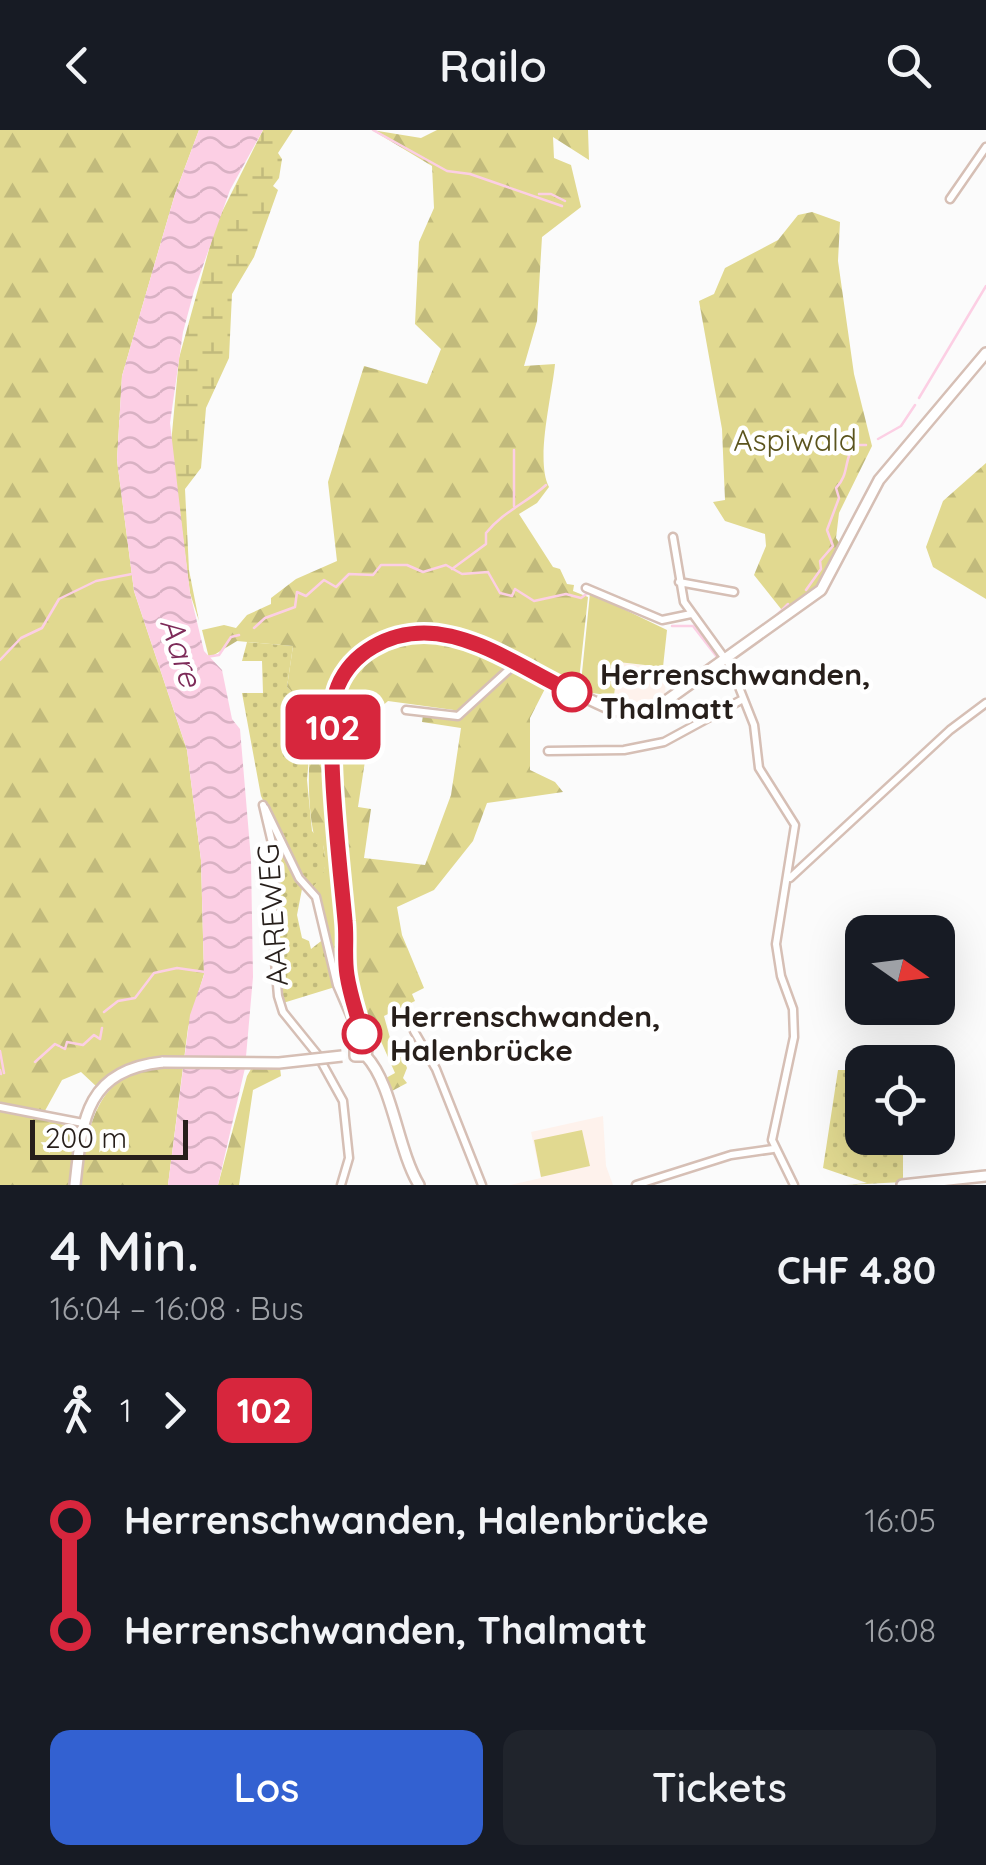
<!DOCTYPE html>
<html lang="de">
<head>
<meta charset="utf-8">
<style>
	body { margin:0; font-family:Quicksand,sans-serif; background:#20242c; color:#f1f3f6; height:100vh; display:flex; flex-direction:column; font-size:38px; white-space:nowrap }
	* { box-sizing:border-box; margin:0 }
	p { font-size:32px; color:#9ea1a6 }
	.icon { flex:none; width:55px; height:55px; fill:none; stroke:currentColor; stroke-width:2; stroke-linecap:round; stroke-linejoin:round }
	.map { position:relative; height:1055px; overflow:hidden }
	.sheet { display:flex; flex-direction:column; background:#171b24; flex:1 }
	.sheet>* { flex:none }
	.badge { padding:0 20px; border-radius:15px; font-size:35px; line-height:65px }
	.needle { width:65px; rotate:104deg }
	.controls { position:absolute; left:845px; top:785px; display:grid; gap:20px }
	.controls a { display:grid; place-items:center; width:110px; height:110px; border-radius:20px; background:#171b24; box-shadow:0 10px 40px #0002; font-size:50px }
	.scale { position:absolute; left:30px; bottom:25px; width:158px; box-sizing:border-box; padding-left:10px; border:5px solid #271f1b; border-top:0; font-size:28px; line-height:35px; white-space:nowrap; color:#271f1b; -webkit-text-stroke:8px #fff; paint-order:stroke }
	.map>.badge { position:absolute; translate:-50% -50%; box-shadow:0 0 0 5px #fff }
	.legs { display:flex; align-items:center; gap:15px; height:110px; padding:0 50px; font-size:32px }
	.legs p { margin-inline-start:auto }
	.summary { display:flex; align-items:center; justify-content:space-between; height:170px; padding:0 50px }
	h1 { font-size:55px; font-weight:600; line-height:75px }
	.cta { display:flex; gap:20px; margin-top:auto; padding:20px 50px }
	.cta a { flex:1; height:115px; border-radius:20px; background:#3361d1; color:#fff; font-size:40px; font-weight:600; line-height:115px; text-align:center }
	.cta a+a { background:#20242c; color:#f1f3f6 }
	ul { padding:0 50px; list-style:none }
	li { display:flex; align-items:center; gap:35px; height:110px; font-size:38px }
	li i { display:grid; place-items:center; width:15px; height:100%; margin:0 12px; background:currentColor }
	li i::after { content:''; width:25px; height:25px; margin:-12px; border:8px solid; border-radius:50%; background:#171b24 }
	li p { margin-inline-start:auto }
	li:first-child i { background:linear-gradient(#0000 50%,currentColor 0) }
	li:last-child i { background:linear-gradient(currentColor 50%,#0000 0) }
	header { display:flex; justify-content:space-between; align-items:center; height:130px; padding:0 50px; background:#171b24; font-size:45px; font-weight:600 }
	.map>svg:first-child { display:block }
	.built { fill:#fef2ec }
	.green { fill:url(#green-dots) }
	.forest { fill:url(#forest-firs); fill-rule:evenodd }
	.wetland { fill:url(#wetland-marsh) }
	.pitch { fill:#e1d990 }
	.water { fill:url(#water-waves) }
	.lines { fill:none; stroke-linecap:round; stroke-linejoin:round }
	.stream { stroke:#fccfe4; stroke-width:2.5 }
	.minor-casing { stroke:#d6bfb5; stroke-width:11 }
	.major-casing { stroke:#d6bfb5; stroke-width:14 }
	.minor { stroke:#fff; stroke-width:6 }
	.major { stroke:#fff; stroke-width:9 }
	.major-bridge-casing { stroke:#d6bfb5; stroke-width:14; stroke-linecap:butt }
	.major-bridge { stroke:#fff; stroke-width:9 }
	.line-1-casing { stroke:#fff; stroke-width:22 }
	.line-1 { stroke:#d7263d; stroke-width:15 }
	.stop-1-dot { fill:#fff; stroke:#d7263d; stroke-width:5 }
	.labels { text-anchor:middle; stroke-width:9; stroke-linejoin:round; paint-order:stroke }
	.park-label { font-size:30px; fill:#5b541e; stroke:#fff }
	.stop-label { font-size:30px; font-weight:bold; fill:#271f1b; stroke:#fff; text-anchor:start }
	.street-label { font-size:30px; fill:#271f1b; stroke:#fff }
	.water-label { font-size:32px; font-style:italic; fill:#7d2b59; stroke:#fff }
</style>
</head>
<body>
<header><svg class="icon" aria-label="back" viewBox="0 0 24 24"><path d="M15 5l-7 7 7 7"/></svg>Railo<svg class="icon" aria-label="search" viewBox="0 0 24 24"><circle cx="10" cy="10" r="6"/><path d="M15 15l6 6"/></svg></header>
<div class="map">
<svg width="986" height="1055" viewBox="0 0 986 1055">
	<defs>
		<pattern id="green-dots" width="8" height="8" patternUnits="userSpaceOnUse" patternTransform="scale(2.5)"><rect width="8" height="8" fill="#e1d990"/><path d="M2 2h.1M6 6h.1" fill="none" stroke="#c1ba7c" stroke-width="1.8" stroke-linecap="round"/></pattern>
		<pattern id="forest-firs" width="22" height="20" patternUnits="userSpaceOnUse" patternTransform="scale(2.5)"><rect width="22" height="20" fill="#e1d990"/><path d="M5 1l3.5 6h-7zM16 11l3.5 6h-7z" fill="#c1ba7c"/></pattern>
		<pattern id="wetland-marsh" width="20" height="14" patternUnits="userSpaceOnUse" patternTransform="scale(2.5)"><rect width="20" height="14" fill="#e1d990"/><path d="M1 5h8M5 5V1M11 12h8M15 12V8" fill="none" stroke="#c1ba7c"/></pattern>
		<pattern id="water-waves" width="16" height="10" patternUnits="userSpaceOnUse" patternTransform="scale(2.5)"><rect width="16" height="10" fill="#fccfe4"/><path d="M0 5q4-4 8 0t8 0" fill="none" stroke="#d8b1c3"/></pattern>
	</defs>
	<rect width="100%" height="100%" fill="#fbfbfb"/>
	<path class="built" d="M618,532L666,538L665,569L640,579L613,577Z
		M603,986L606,1036L613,1055H510L541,1048L531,1002Z"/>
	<path class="green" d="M247,512L293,516L287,557L313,581L307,650L312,701L323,714L326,733L322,748L312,758L301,749L261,666L242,563H263L262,531H242Z
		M284,717L302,759L297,785L302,808L309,811L311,819L325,808L335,857L283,873L273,802L274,718Z
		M838,940H862V1008H903V1052L846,1055L867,1053L823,1038Z"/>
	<path class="forest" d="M0,0H199L175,64L122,246L117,330L134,461L187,620L201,730L204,844L188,898L168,1055H81C86,1000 96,938 164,938L163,928L122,937L97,957L81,942L62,950L41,988L74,998L71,1055H0Z
		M372,0L421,8L437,0H588L589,30L553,7L554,28L571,35L581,77L542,107L537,191L524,236L555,234C552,266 535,330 549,357L537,373L519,384L553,437L560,439L567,454L574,455L573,461L588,467L579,550L573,554L551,547L530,588V640L555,652L563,662L487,673L473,711L434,760L397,777L402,805L424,858L412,864L415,871L384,886L393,919H400L407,938L403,948L407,953L392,961L386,948L395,943L376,900L368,903L364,895L358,898L340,856L312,758C326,744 327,734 323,715L316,714C305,671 309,625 313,582L287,557L293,516L237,511L209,528L202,500L224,495L236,498L247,485L271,474V468L296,449L337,431L328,352L364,236L427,254L441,219L415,194L419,112L434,78L432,36ZM388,571L454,580L452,589L423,585L422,592L461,598L451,665L425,735L364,728L371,679L358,677L372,585Z
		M812,82L840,92L838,131L854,244L872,316L839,383L836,408L842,417L816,461L785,484L754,445L766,416L765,404L725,391L713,372L725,370L722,299L699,171L714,164L725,138L778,110L798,85Z
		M986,333V469L933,437L926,417L943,371Z
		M280,938L281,946L253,960L239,1055H218L247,946L251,939Z"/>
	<path class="wetland" d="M263,0H293L278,23L282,29L279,48L273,56L278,60L254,127L232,164L229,228L206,278L201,338L185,359L189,440L199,491L190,463L171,314L179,228L216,94Z"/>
	<path class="pitch" d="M590,463L667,500L663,537L618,532L614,566L585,562L581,553Z
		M582,1000L590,1036L541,1047L534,1010Z"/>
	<path class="water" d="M199,0H263L230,60L194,161L183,202L170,293L190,463L204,521L222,540L232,589L240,599L251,729L253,847L245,938L218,1055H168L190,885L204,845L201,730L187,620L134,461L117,330L122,246L175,64Z"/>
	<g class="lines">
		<path class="stream" d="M373,0L447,41L470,44L562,76
			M539,64H551L565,71
			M919,268L986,156
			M878,309L901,296L915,275
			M514,376V320
			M452,439L486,414V403C504,381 525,374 546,355
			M806,460L821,439L820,431L833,416L827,400L839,368L836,358C850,344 843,329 855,315H866
			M772,490L788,474
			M672,496H693L717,527
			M254,498L265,488L295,477L297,462L306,466L324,450L336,457L349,444L373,445L381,435H407L423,442L446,435L462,444L488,442L500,463L512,466L515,459L534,471L566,464L581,468L589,462
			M206,527L219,525L231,507L239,505
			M0,530L21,508L42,498L59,469L96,451L132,444
			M104,882L118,871L135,868L154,843L177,838L205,842
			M0,921L4,943
			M35,932L55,914L65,919L67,912L83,915L94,905L100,909L102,898
			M0,940L1,944"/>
		<g class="minor-casing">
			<path id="minor" d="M950,69L986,17
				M673,407L684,472L731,537L754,595L759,638L795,695L776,814L781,846L793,879L794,907L772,1010L794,1055
				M679,452L734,462
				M586,458L662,490L691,484
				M406,580L458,586L515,534
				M548,621L624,620L664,612L743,569
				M263,675L276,730L272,797L278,866L283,882L317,924L343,971L349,1028L341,1055
				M265,678L299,748L316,767L337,855L356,899
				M790,748L950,600L986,573
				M414,901L436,939L482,1055
				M0,977L83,993
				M636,1055L731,1025L773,1019"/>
		</g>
		<g class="major-casing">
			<path id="major" d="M362,914L346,840L333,591C333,564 341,540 363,523C437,467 541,552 613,580L635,583L659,576L821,460L879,350L986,223
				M366,926H355V916L367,919L366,926C393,955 397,1018 419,1055
				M75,1055C82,990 85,940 163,932
				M902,1055L986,1046"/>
		</g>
		<use href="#minor" class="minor"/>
		<use href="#major" class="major"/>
		<g class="major-bridge-casing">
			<path id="major-bridge" d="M163,932L279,933L342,926"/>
		</g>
		<use href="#major-bridge" class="major-bridge"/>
	</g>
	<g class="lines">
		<g class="line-1-casing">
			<path id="line-1" d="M362,904C357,884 350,865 347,845C344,827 347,809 345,791C341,743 322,595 338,556C352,522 389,503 424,503C475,503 527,541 572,562"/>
		</g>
		<use href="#line-1" class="line-1"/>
	</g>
	<g class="stop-1-dot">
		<circle cx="572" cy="562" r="18"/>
		<circle cx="362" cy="904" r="18"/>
	</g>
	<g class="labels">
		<g class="park-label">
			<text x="795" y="321">Aspiwald</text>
		</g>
		<g class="stop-label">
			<text x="600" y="555">Herrenschwanden,<tspan x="600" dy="34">Thalmatt</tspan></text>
			<text x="390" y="897">Herrenschwanden,<tspan x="390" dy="34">Halenbrücke</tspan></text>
		</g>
		<g class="street-label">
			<text transform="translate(273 785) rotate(-94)" y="10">AAREWEG</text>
		</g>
		<g class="water-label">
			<text transform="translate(181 522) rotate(72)" y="11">Aare</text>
		</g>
	</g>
</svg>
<div class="controls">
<a><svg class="needle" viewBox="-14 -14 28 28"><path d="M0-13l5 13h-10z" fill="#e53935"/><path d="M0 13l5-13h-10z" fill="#9ea1a6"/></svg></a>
<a><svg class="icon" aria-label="locate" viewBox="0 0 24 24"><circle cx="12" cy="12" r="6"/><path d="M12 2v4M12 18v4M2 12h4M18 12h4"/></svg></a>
</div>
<div class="scale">200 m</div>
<b class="badge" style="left:333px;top:597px;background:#d7263d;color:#fff">102</b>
</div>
<section class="sheet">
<div class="summary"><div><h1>4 Min.</h1><p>16:04 – 16:08 · Bus</p></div><b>CHF 4.80</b></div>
<div class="legs"><svg class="icon" aria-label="walk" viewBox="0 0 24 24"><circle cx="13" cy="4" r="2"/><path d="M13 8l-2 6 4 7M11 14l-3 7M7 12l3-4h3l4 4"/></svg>1<svg class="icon" aria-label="forward" viewBox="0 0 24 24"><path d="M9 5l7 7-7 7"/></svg><b class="badge" style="background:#d7263d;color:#fff">102</b></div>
<ul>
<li><i style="color:#d7263d"></i><b>Herrenschwanden, Halenbrücke</b><p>16:05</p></li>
<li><i style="color:#d7263d"></i><b>Herrenschwanden, Thalmatt</b><p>16:08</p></li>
</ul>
<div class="cta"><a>Los</a><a>Tickets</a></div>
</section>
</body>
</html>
